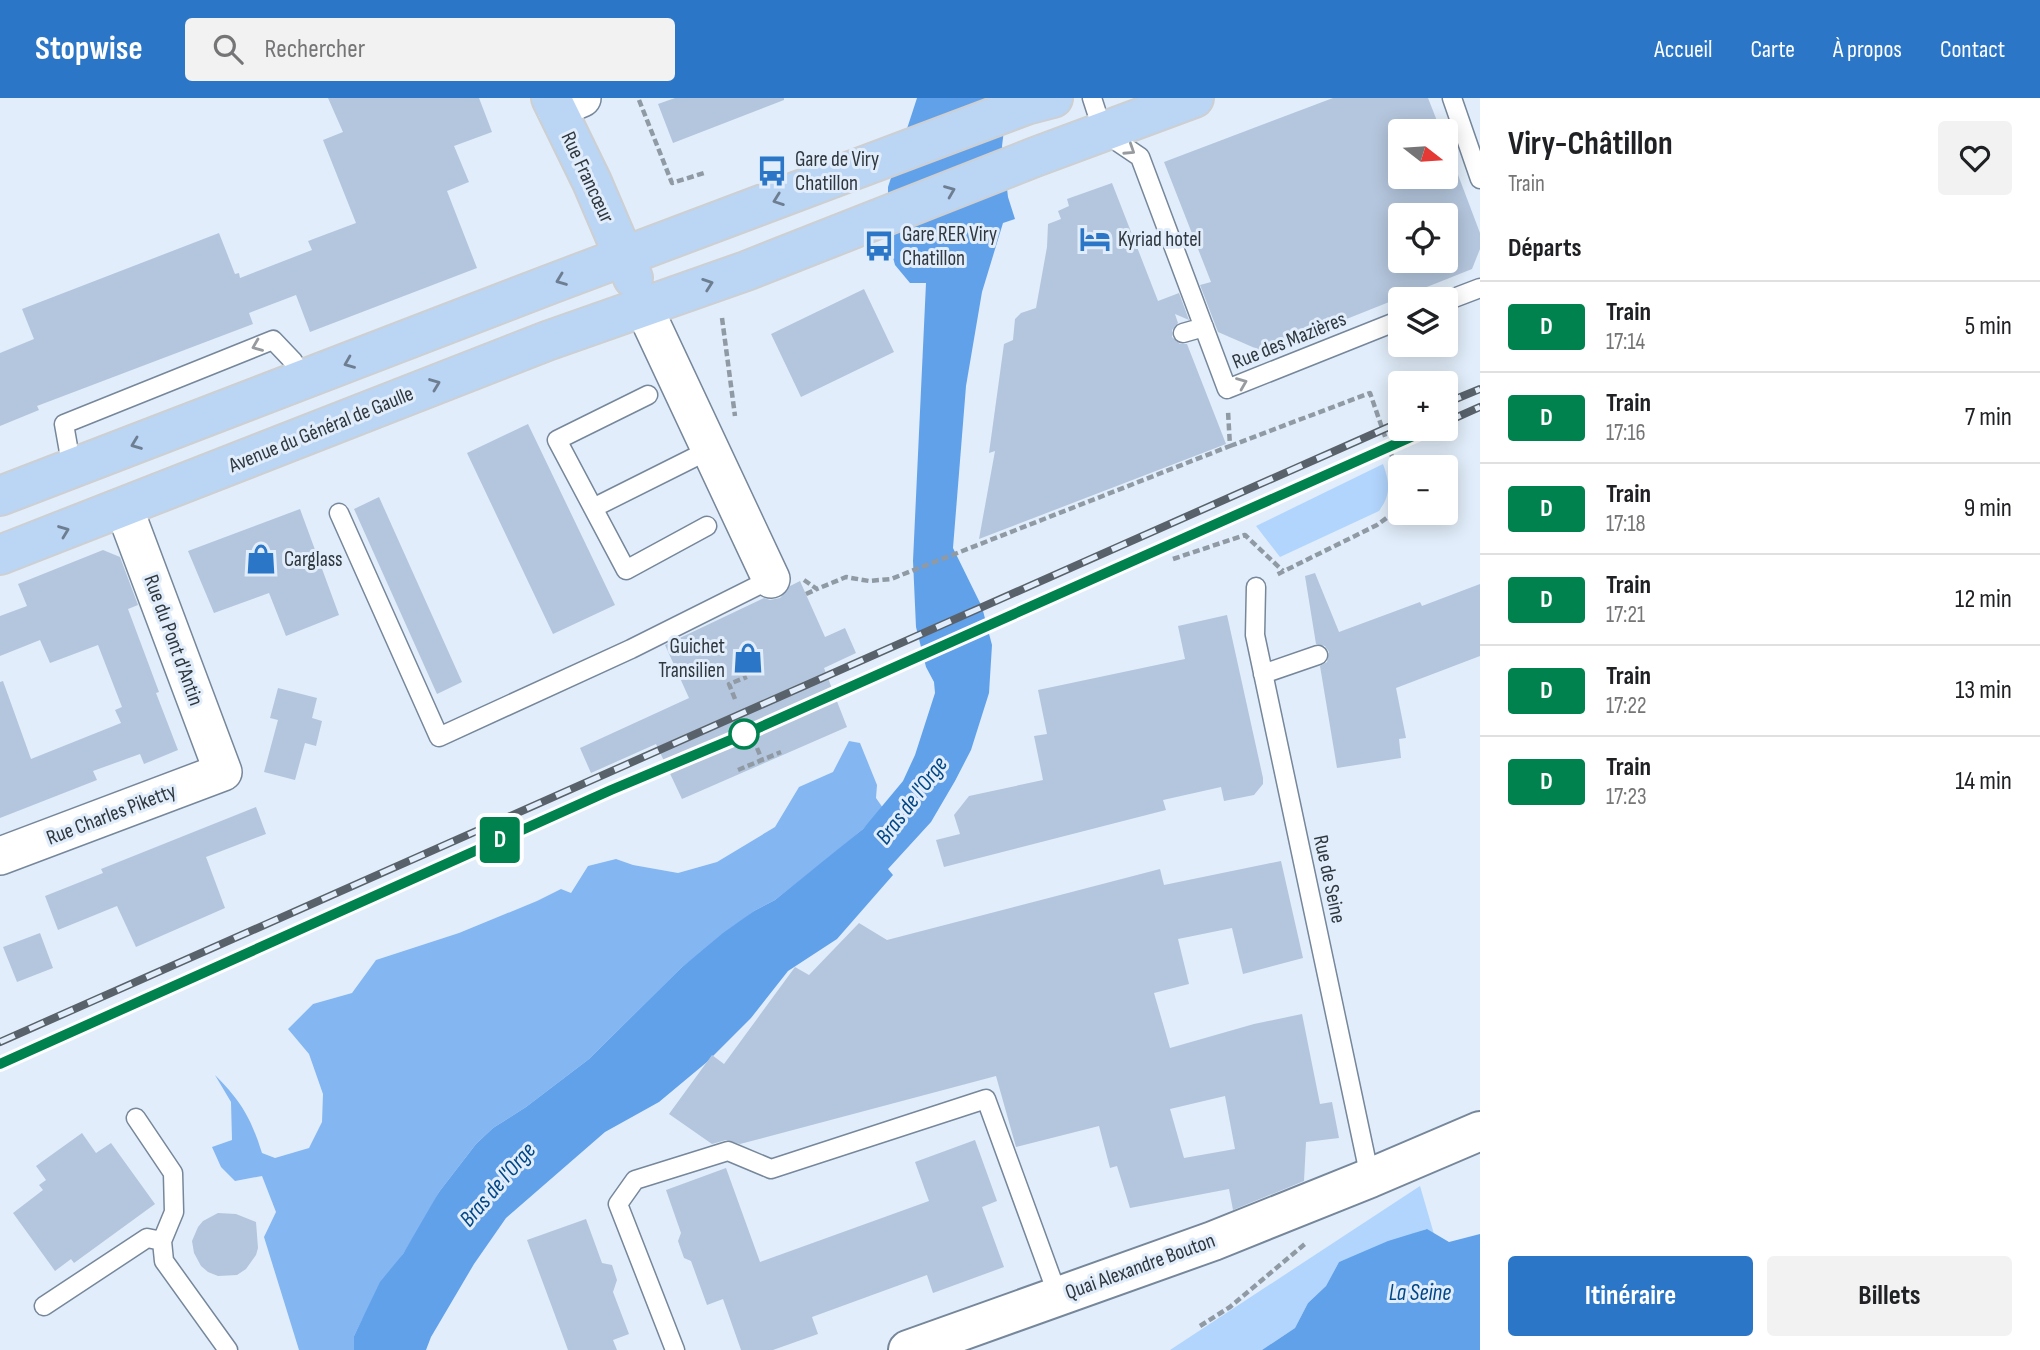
<!DOCTYPE html>
<html lang="fr">
<head>
<meta charset="utf-8">
<style>
	body { margin:0; font-family:"Sofia Sans Condensed",sans-serif; background:#f2f2f2; color:#202124; height:100vh; display:flex; flex-direction:column; font-size:26px; white-space:nowrap }
	* { box-sizing:border-box; margin:0 }
	p { font-size:23px; color:#757577 }
	.icon { flex:none; width:38px; height:38px; fill:none; stroke:currentColor; stroke-width:2; stroke-linecap:round; stroke-linejoin:round }
	.map { position:relative; flex:1; overflow:hidden }
	.details { display:flex; flex-direction:column; background:#fff; width:560px }
	.details>* { flex:none }
	.badge { padding:0 14px; border-radius:5px; font-size:24px; line-height:46px }
	.needle { width:46px; rotate:107deg }
	.tools { position:absolute; left:1388px; top:21px; display:grid; gap:14px }
	.tools a { display:grid; place-items:center; width:70px; height:70px; border-radius:7px; background:#fff; box-shadow:0 4px 18px #0003; font-size:35px }
	.map>.badge { position:absolute; translate:-50% -50%; box-shadow:0 0 0 4px #fff }
	h2 { padding:0 28px; font-size:26px; line-height:63px }
	.round { display:grid; place-items:center; flex:none; width:74px; height:74px; border-radius:7px; background:#f2f2f2 }
	.summary { display:flex; align-items:center; justify-content:space-between; height:119px; padding:0 28px }
	h1 { font-size:33px; font-weight:700; line-height:52px }
	.primary-button { display:flex; gap:14px; margin-top:auto; padding:14px 28px }
	.primary-button a { flex:1; height:80px; border-radius:7px; background:#2b76c6; color:#fff; font-size:28px; font-weight:700; line-height:80px; text-align:center }
	.primary-button a+a { background:#f2f2f2; color:#202124 }
	ul { padding:0; list-style:none }
	li { display:flex; align-items:center; gap:21px; height:91px; padding:0 28px; border-top:2px solid #e0e0e0 }
	li div { flex:1 }
	li b { display:block; font-size:26px }
	li em { font-style:normal }
	li .badge { min-width:77px; font-weight:700; text-align:center }
	header { display:flex; align-items:center; gap:42px; box-sizing:border-box; height:98px; padding:0 35px; background:#2b76c6; color:#fff }
	header strong { font-size:33px }
	nav { display:flex; gap:38px; margin-inline-start:auto; font-size:24px }
	.search { width:490px; height:63px; background:#f2f2f2; display:flex; align-items:center; gap:18px; box-sizing:border-box; padding:0 24px; border-radius:7px; color:#757577; font-size:26px }
	main { display:flex; flex:1; min-height:0 }
	.map>svg:first-child { display:block }
	.green { fill:#b2d5fd }
	.forest { fill:#84b6f2 }
	.water { fill:#61a1ea }
	.building { fill:#b4c6dd; fill-rule:evenodd }
	.lines { fill:none; stroke-linecap:round; stroke-linejoin:round }
	.lane-casing { stroke:#76879b; stroke-width:21 }
	.street-casing { stroke:#76879b; stroke-width:40 }
	.secondary-casing { stroke:#76879b; stroke-width:42 }
	.primary-casing { stroke:#cdcfd1; stroke-width:42 }
	.path { stroke:#909aa5; stroke-width:4.5; stroke-dasharray:7 3.5; stroke-linecap:butt }
	.lane { stroke:#fff; stroke-width:18 }
	.street { stroke:#fff; stroke-width:37 }
	.secondary { stroke:#fff; stroke-width:38 }
	.primary { stroke:#bbd5f5; stroke-width:38 }
	.rail-casing { stroke:#59626b; stroke-width:8 }
	.rail { stroke:#e1edfa; stroke-width:5; stroke-dasharray:16; stroke-linecap:butt }
	.oneway { stroke:#979b9f }
	.oneway2 { stroke:#6e7e91 }
	.line-casing { stroke:#fff; stroke-width:16 }
	.line { stroke:#00824e; stroke-width:10 }
	.stop-dot { fill:#fff; stroke:#00824e; stroke-width:3.5 }
	.labels { text-anchor:middle; stroke-width:6; stroke-linejoin:round; paint-order:stroke }
	.poi-label { font-size:21px; fill:#2f373f; stroke:#e1edfa; text-anchor:start }
	.street-label { font-size:21px; fill:#2f373f; stroke:#e1edfa }
	.water-label { font-size:23px; font-style:italic; fill:#004788; stroke:#e1edfa }
</style>
</head>
<body>
<header>
<strong>Stopwise</strong>
<div class="search"><svg class="icon" aria-label="search" viewBox="0 0 24 24"><circle cx="10" cy="10" r="6"/><path d="M15 15l6 6"/></svg>Rechercher</div>
<nav><a>Accueil</a><a>Carte</a><a>À propos</a><a>Contact</a></nav>
</header>
<main>
<div class="map">
<svg width="1480" height="1252" viewBox="0 0 1480 1252">
	<rect width="100%" height="100%" fill="#e1edfa"/>
	<path class="green" d="M1383,366C1390,385 1391,397 1379,413L1280,459L1256,428Z
		M1420,1088L1434,1136L1426,1131L1339,1164L1326,1188L1308,1205L1295,1230L1262,1252H1170Z"/>
	<path class="forest" d="M849,643L860,645L877,687L876,700L883,710L863,731L832,757L775,802L754,813L681,870L589,961L526,1009L493,1030L476,1046L439,1094L428,1116L362,1222L354,1238V1252H299L264,1139L276,1114L262,1078L235,1083L221,1069L212,1049L232,1042L231,1004L215,977C241,1003 251,1020 262,1055L275,1060L309,1050L322,1024L323,996L309,956L288,931L313,906L352,895L376,862L459,835L537,803L561,791L571,795L588,768L616,761L633,767L678,775L717,764L775,729L799,689L833,674Z"/>
	<path class="water" d="M917,0H1008L1002,48L1008,99L1015,121L1003,125L982,194L966,288L953,450L982,509L992,547L989,595L971,652L955,683L931,724L888,771L893,777L837,841L788,873L751,920L707,964L659,1004L605,1034L506,1120L474,1166L431,1239L426,1252H354V1238L380,1184L403,1156L439,1094L476,1046L493,1030L526,1009L589,961L681,870L723,835L754,813L775,802L863,731L903,683L915,657L935,595L934,584L926,569L916,529L913,463L926,185H910L895,167L888,140V89Z
		M1427,1131L1449,1144L1480,1136V1252H1262L1295,1230L1308,1205L1326,1188L1339,1164L1388,1143Z"/>
	<path class="building" d="M328,0H479L492,34L454,48L469,84L447,93L477,170L310,234L296,197L249,215L253,226L37,308L39,312L0,328V255L34,241L22,211L219,135L235,176L239,175L240,180L312,152L308,143L356,125L323,42L343,34Z
		M675,0H784V2L673,45L658,6Z
		M1333,0H1428L1441,33H1400V79H1446V45L1480,135V151L1472,171L1264,254L1218,234L1200,187L1211,184L1164,64ZM1400,117H1446V163H1400Z
		M1112,85L1158,203L1179,195L1189,222L1175,216L1178,225L1172,232V239L1180,246H1187L1226,346L979,441L995,353L989,355L1004,246L1013,242L1015,221L1021,215L1036,210L1047,149L1048,126L1061,121L1058,113L1069,108L1067,101Z
		M864,191L894,254L801,299L771,236Z
		M528,326L615,507L553,536L467,355Z
		M379,399L462,584L437,596L354,411Z
		M300,411L339,517L286,538L269,495L214,515L188,453Z
		M103,452L120,459L138,507L128,511L159,594L156,595L178,652L144,666L140,656L93,673L97,682L0,720V584L3,583L31,661L121,625L115,612L122,609L98,547L50,565L40,542L0,558V518L27,508L18,486Z
		M1315,475L1339,534L1420,504L1422,508L1480,486V558L1396,590L1406,640L1399,641L1401,660L1337,670L1320,568L1327,564L1329,554L1325,548L1316,546L1305,478Z
		M800,483L825,539L845,530L856,555L824,570L847,629L682,701L656,646L591,675L580,650L689,600L665,547L764,500L770,502L780,500L790,488Z
		M1227,517L1263,680V686L1254,697L1224,703L1221,689L1163,702L1166,712L944,769L936,742L960,736L954,717L969,698L1043,682L1034,638L1047,636L1038,592L1185,561L1178,528Z
		M278,590L317,600L312,620L322,623L316,648L305,645L295,682L264,674L278,622L270,620Z
		M256,709L266,736L206,759L225,810L136,849L117,808L58,832L45,798L103,775L101,771Z
		M1281,763L1303,860L1243,876L1232,830L1178,841L1189,886L1154,895L1170,950L1254,926L1302,916L1320,1006L1332,1004L1339,1040L1306,1044L1304,1083L1233,1112L1229,1091L1130,1110L1117,1068L1110,1070L1099,1028L1016,1049L996,978L740,1046L726,1042L712,1046L669,1016L712,957L724,966L795,869L809,877L859,825L887,842L1160,771L1164,787ZM1225,998L1235,1051L1184,1060L1170,1011Z
		M40,835L53,870L17,884L3,849Z
		M82,1035L96,1055L111,1045L155,1106L74,1165L71,1161L55,1173L13,1115L43,1092L39,1087L46,1082L36,1068Z
		M975,1042L997,1103L982,1109L1004,1169L933,1195L927,1177L812,1219L818,1236L773,1252H741L723,1201L707,1207L691,1163L684,1160L678,1143L681,1135L666,1092L726,1070L760,1164L929,1103L915,1064Z
		M218,1115L236,1116L256,1124L258,1150L256,1157L246,1171L237,1177L218,1178L208,1174L201,1168L194,1155L192,1143L198,1129L203,1123Z
		M586,1121L602,1165L612,1167L617,1182L613,1194L629,1236L613,1242L617,1252H568L527,1142Z"/>
	<g class="lines">
		<g class="lane-casing">
			<path id="lane" d="M1092,0L1103,34L1140,59L1227,291L1400,222
				M1452,0L1480,81
				M1446,203L1480,190
				M1183,235L1204,229
				M648,297L557,342L626,472L707,428
				M72,371L64,326L273,242L293,263L305,282
				M593,410L711,351
				M339,415L439,639L631,551L771,481
				M1256,489L1255,537L1370,1080
				M1263,576L1318,557
				M136,1020L173,1075L174,1114L162,1143L164,1163L228,1252
				M44,1208L147,1140L162,1143
				M675,1252L618,1106L635,1082L728,1053L771,1071L986,1001L1058,1198"/>
		</g>
		<g class="street-casing">
			<path id="street" d="M556,11L582,0
				M643,208L771,481
				M0,758L223,674L124,410"/>
		</g>
		<g class="secondary-casing">
			<path id="secondary" d="M908,1252L1213,1143L1370,1080L1480,1033"/>
		</g>
		<g class="primary-casing">
			<path id="primary" d="M551,0L592,84L633,180
				M0,398L551,186L1026,7L1053,0
				M0,457L547,243L746,173L1035,59L1194,0"/>
		</g>
		<path class="path" d="M639,2L672,85L704,75
			M722,220L735,318
			M1230,348L1370,295L1397,373L1399,397L1392,416L1377,427L1276,477
			M1173,461L1245,437L1283,473
			M804,482L817,491L846,479L869,483L891,481L1230,348L1228,313
			M806,496L817,491
			M735,601L729,586L747,579
			M757,650L762,662
			M738,672L781,654
			M1200,1228L1230,1209L1306,1145"/>
		<use href="#lane" class="lane"/>
		<use href="#street" class="street"/>
		<use href="#secondary" class="secondary"/>
		<use href="#primary" class="primary"/>
		<g class="rail-casing">
			<path id="rail" d="M1446,305L1480,291
				M1446,324L1480,309
				M0,944L1400,324
				M0,966L611,692L723,645L1429,331"/>
		</g>
		<use href="#rail" class="rail"/>
	</g>
	<defs><path id="oneway-chevron" d="M-2-3.5L2.5 0L-2 3.5" fill="none" stroke-width="1.6" stroke-linecap="round" stroke-linejoin="round" transform="scale(1.75)"/></defs>
	<g class="oneway">
		<use href="#oneway-chevron" transform="translate(1130 52) rotate(33)"/>
		<use href="#oneway-chevron" transform="translate(257 248) rotate(158)"/>
		<use href="#oneway-chevron" transform="translate(1242 285) rotate(-22)"/>
	</g>
	<g class="oneway2">
		<use href="#oneway-chevron" transform="translate(950 93) rotate(-22)"/>
		<use href="#oneway-chevron" transform="translate(778 102) rotate(160)"/>
		<use href="#oneway-chevron" transform="translate(561 182) rotate(159)"/>
		<use href="#oneway-chevron" transform="translate(708 186) rotate(-19)"/>
		<use href="#oneway-chevron" transform="translate(349 265) rotate(158)"/>
		<use href="#oneway-chevron" transform="translate(435 286) rotate(-21)"/>
		<use href="#oneway-chevron" transform="translate(136 346) rotate(159)"/>
		<use href="#oneway-chevron" transform="translate(64 433) rotate(-21)"/>
	</g>
	<g class="lines">
		<g class="line-casing">
			<path id="line" d="M0,966L611,692L747,635L1429,331"/>
		</g>
		<use href="#line" class="line"/>
	</g>
	<defs>
		<g id="bus-bare" transform="scale(2.415)"><path d="M-5-6H5V4H4V6H2V4H-2V6H-4V4H-5ZM-3.5-4V0h7V-4ZM-3.5 1.2v1.5H-2V1.2ZM2 1.2v1.5H3.5V1.2Z" fill="#2b76c6" stroke="#e1edfa" stroke-width="2.5" paint-order="stroke"/></g>
		<g id="hotel-bare" transform="scale(2.415)"><path d="M-6-4.5h1.5V1H6V5H4.5V3h-9V5H-6ZM-4 0a1.8 1.8 0 1 1 3.6 0ZM.5 0V-2.5h3Q6-2.5 6 0Z" fill="#2b76c6" stroke="#e1edfa" stroke-width="2.5" paint-order="stroke"/></g>
		<g id="shop-bare" transform="scale(2.415)"><path d="M-5-2.5h2.3a2.7 3.5 0 0 1 5.4 0H5L5.5 6h-11ZM-1.5-2.5h3a1.5 2.3 0 0 0-3 0Z" fill="#2b76c6" stroke="#e1edfa" stroke-width="2.5" paint-order="stroke"/></g>
	</defs>
	<g fill-rule="evenodd">
		<use href="#bus-bare" x="772" y="73"/>
		<use href="#hotel-bare" x="1095" y="141"/>
		<use href="#bus-bare" x="879" y="148"/>
		<use href="#shop-bare" x="261" y="461"/>
		<use href="#shop-bare" x="748" y="560"/>
	</g>
	<circle class="stop-dot" cx="744" cy="636" r="14"/>
	<g class="labels">
		<g class="poi-label">
			<text x="795" y="68">Gare de Viry<tspan x="795" dy="24">Chatillon</tspan></text>
			<text x="902" y="143">Gare RER Viry<tspan x="902" dy="24">Chatillon</tspan></text>
			<text x="1118" y="148">Kyriad hotel</text>
			<text x="284" y="468">Carglass</text>
			<text x="725" y="555" text-anchor="end">Guichet<tspan x="725" dy="24">Transilien</tspan></text>
		</g>
		<g class="street-label">
			<text transform="translate(588 79) rotate(65)" y="7">Rue Francœur</text>
			<text transform="translate(1289 242) rotate(-22)" y="7">Rue des Mazières</text>
			<text transform="translate(321 331) rotate(-22)" y="7">Avenue du Général de Gaulle</text>
			<text transform="translate(174 542) rotate(70)" y="7">Rue du Pont d'Antin</text>
			<text transform="translate(111 716) rotate(-21)" y="7">Rue Charles Piketty</text>
			<text transform="translate(1330 781) rotate(78)" y="7">Rue de Seine</text>
			<text transform="translate(1140 1168) rotate(-20)" y="7">Quai Alexandre Bouton</text>
		</g>
		<g class="water-label">
			<text transform="translate(911 702) rotate(-53)" y="8">Bras de l'Orge</text>
			<text transform="translate(497 1086) rotate(-49)" y="8">Bras de l'Orge</text>
			<text x="1420" y="1202">La Seine</text>
		</g>
	</g>
</svg>
<div class="tools">
<a><svg class="needle" viewBox="-14 -14 28 28"><path d="M0-13l5 13h-10z" fill="#e53935"/><path d="M0 13l5-13h-10z" fill="#757577"/></svg></a>
<a><svg class="icon" aria-label="locate" viewBox="0 0 24 24"><circle cx="12" cy="12" r="6"/><path d="M12 2v4M12 18v4M2 12h4M18 12h4"/></svg></a>
<a><svg class="icon" aria-label="layers" viewBox="0 0 24 24"><path d="M12 4l9 5-9 5-9-5zM3 14l9 5 9-5"/></svg></a>
<a>+</a>
<a>−</a>
</div>
<b class="badge" style="left:500px;top:742px;background:#00824e;color:#fff">D</b>
</div>
<section class="details">
<div class="summary"><div><h1>Viry-Châtillon</h1><p>Train</p></div><a class="round"><svg class="icon" aria-label="heart" viewBox="0 0 24 24"><path d="M12 20l-8-8c-3-5 5-10 8-4 3-6 11-1 8 4z"/></svg></a></div>
<h2>Départs</h2>
<ul>
<li><span class="badge" style="background:#00824e;color:#fff">D</span><div><b>Train</b><p>17:14</p></div><em>5 min</em></li>
<li><span class="badge" style="background:#00824e;color:#fff">D</span><div><b>Train</b><p>17:16</p></div><em>7 min</em></li>
<li><span class="badge" style="background:#00824e;color:#fff">D</span><div><b>Train</b><p>17:18</p></div><em>9 min</em></li>
<li><span class="badge" style="background:#00824e;color:#fff">D</span><div><b>Train</b><p>17:21</p></div><em>12 min</em></li>
<li><span class="badge" style="background:#00824e;color:#fff">D</span><div><b>Train</b><p>17:22</p></div><em>13 min</em></li>
<li><span class="badge" style="background:#00824e;color:#fff">D</span><div><b>Train</b><p>17:23</p></div><em>14 min</em></li>
</ul>
<div class="primary-button"><a>Itinéraire</a><a>Billets</a></div>
</section>
</main>
</body>
</html>
